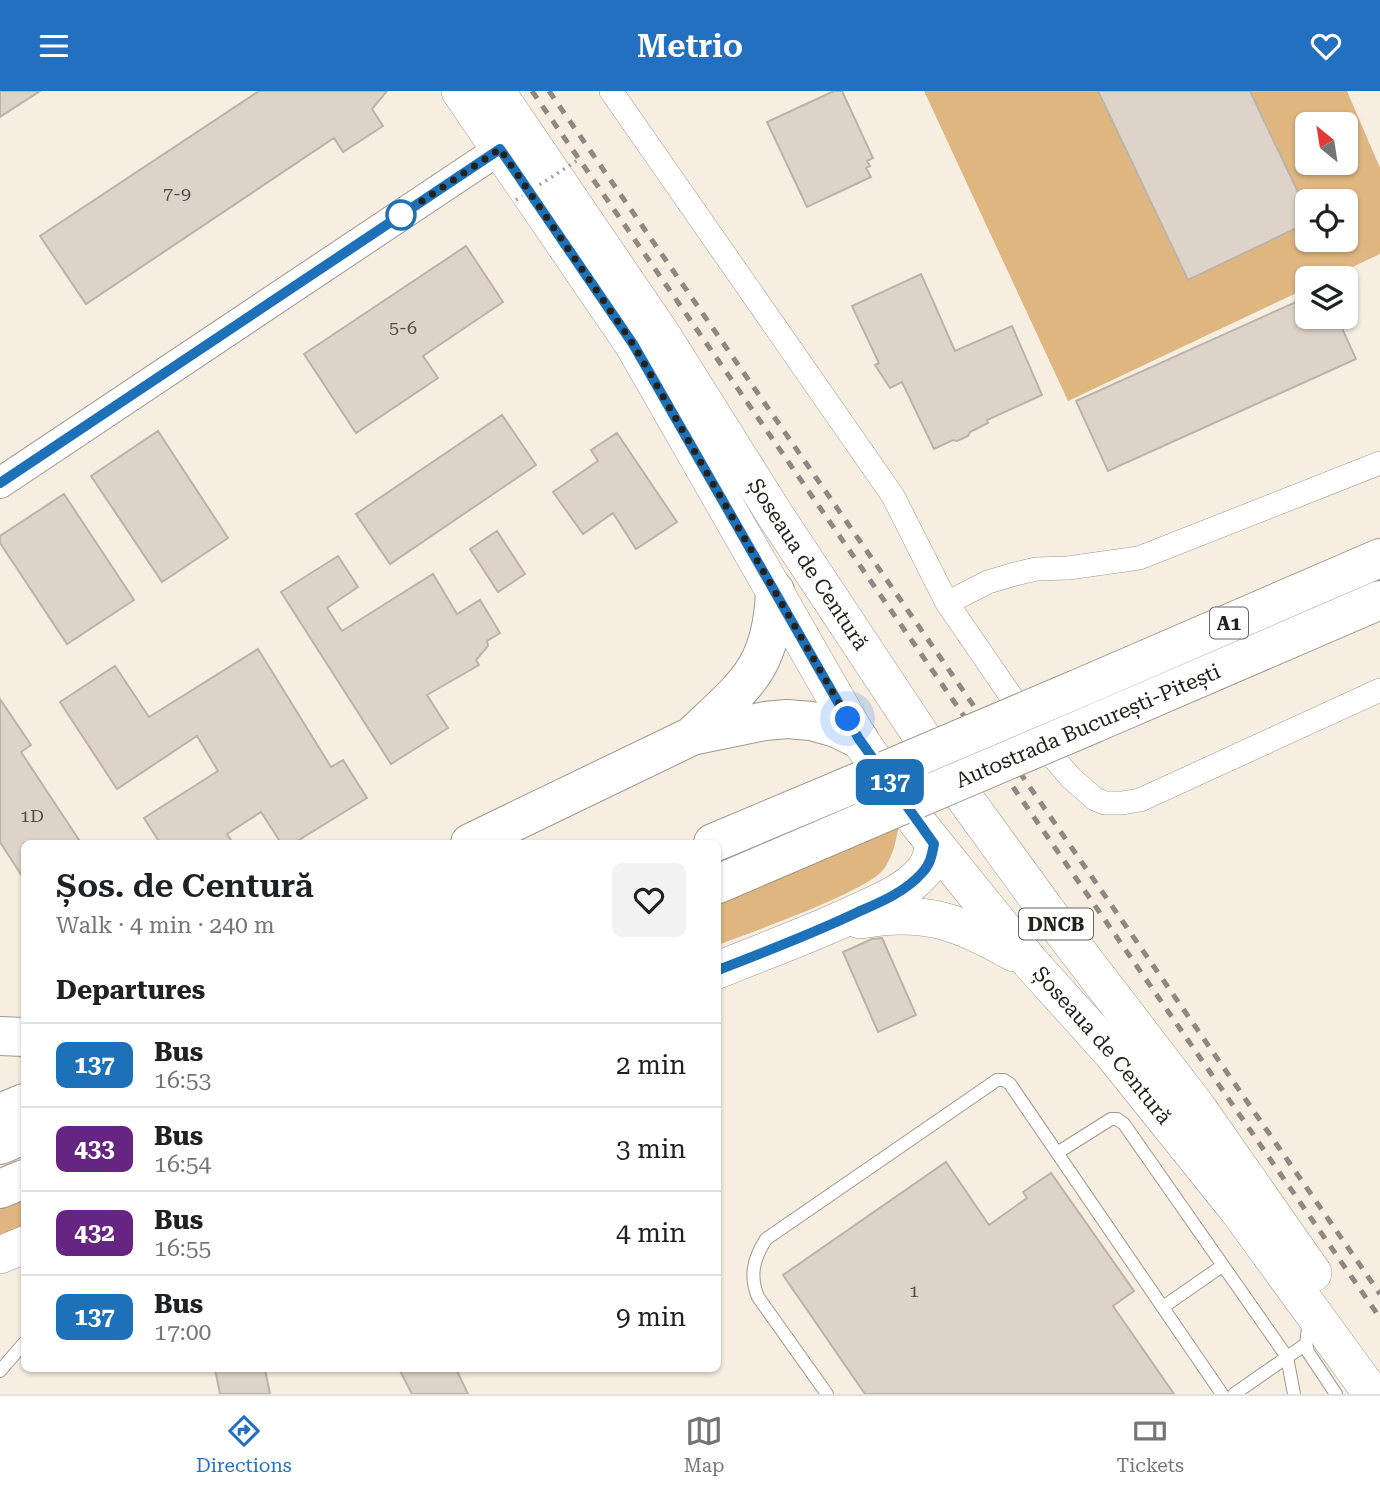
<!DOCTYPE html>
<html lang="en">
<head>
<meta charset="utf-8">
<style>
	body { margin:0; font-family:"Roboto Serif",serif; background:#f2f2f2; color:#202124; height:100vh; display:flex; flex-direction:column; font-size:26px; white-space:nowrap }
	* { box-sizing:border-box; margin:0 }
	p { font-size:23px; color:#757577 }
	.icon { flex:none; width:38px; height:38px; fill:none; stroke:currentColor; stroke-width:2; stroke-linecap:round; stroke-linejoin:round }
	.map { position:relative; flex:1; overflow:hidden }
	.drawer { position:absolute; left:21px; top:749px; width:700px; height:532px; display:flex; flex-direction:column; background:#fff; border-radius:10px; box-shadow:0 2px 5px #0004 }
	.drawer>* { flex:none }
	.badge { padding:0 14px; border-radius:10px; font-size:24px; line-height:46px }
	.needle { width:46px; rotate:330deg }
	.tools { position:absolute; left:1295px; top:21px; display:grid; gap:14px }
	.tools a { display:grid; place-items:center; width:63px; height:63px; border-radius:10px; background:#fff; box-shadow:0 2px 5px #0004; font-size:35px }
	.you { position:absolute; width:35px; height:35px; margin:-18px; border:5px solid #fff; border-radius:50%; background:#1a73e8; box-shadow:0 0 0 10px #1a73e833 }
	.map>.badge { position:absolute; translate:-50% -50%; box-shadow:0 0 0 4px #fff }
	h2 { padding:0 35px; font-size:26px; line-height:63px }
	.round { display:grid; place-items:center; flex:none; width:74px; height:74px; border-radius:10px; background:#f2f2f2 }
	.head { display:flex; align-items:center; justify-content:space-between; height:119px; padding:0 35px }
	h1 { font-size:33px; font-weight:600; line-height:52px }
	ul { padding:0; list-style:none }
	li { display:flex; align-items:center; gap:21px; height:84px; padding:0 35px; border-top:2px solid #e0e0e0 }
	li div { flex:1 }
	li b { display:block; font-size:26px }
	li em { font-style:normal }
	li .badge { min-width:77px; font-weight:700; text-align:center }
	header { display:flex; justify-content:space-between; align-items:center; height:91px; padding:0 35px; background:#2470c0; color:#fff; font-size:32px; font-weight:600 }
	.dock { display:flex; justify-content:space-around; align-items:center; height:98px; border-top:2px solid #e0e0e0; background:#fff; font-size:19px; color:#757577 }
	.dock a { display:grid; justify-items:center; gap:4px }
	.dock .current { color:#2470c0 }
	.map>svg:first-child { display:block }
	.green { fill:#dfb680; fill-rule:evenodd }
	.building { fill:#ddd3c8; stroke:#bcb3a8; stroke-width:2 }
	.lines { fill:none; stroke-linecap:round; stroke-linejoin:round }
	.service-casing { stroke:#a1988d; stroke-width:14 }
	.minor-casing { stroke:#a1988d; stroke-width:24 }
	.tertiary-casing { stroke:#a1988d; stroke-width:32 }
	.primary-casing { stroke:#a1988d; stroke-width:38 }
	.motorway-casing { stroke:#a1988d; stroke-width:40 }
	.service { stroke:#fff; stroke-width:12 }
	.minor { stroke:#fff; stroke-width:23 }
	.tertiary { stroke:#fff; stroke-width:30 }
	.primary { stroke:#fff; stroke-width:37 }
	.motorway { stroke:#fff; stroke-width:38 }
	.rail { stroke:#8e8880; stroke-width:5; stroke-dasharray:9 9; stroke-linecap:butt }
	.motorway-bridge-casing { stroke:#a1988d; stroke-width:40; stroke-linecap:butt }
	.path-bridge { stroke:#a39c93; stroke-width:3.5; stroke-dasharray:2 5; stroke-linecap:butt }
	.motorway-bridge { stroke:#fff; stroke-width:38 }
	.line-casing { stroke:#fff; stroke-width:16 }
	.line { stroke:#1d71b8; stroke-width:10 }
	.walk { stroke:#25211d; stroke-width:7; stroke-dasharray:0 12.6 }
	.stop-dot { fill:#fff; stroke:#1d71b8; stroke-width:3.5 }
	.labels { text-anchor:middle; stroke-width:5; stroke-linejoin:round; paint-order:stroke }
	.number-label { font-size:18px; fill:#534e48 }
	.shield { fill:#fff; stroke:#666461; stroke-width:2 }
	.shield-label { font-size:19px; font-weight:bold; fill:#25211d }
	.street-label { font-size:21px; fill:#25211d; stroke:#fff }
</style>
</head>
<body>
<header><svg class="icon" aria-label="menu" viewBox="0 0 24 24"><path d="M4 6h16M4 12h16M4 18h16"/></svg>Metrio<svg class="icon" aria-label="heart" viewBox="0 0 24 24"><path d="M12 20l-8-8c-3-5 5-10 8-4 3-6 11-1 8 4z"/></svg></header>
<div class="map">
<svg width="1380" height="1303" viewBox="0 0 1380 1303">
	<rect width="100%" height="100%" fill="#f7eee2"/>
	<path class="green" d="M924,0H1347L1380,77V163L1329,187H1307V197L1068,310ZM1307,33H1346V72H1307ZM1307,110H1346V149H1307Z
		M899,734C896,750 893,766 883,779C864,802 751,841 718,854V811Z
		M24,1108V1135L0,1145V1118Z"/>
	<path class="building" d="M0,0H40L0,26Z
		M259,0H387L372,18L383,35L343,61L334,47L86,213L40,145Z
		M834,0H842L873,67L867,70L870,75L866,77L871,86L807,116L767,31Z
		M1098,0H1250L1307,120V132L1188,189Z
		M466,155L503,211L423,265L438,287L356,342L304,263Z
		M921,183L955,260L1012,235L1042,304L987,329L988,332L970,341L968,345L957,350L953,349L934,358L902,291L890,297L875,274L879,272L852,215Z
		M1307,206V226H1337L1356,268L1108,380L1076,310Z
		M502,324L536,374L390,473L356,423Z
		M158,340L228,447L162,491L91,385Z
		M617,342L677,431L636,458L613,422L583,443L553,401L598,370L591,359Z
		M64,403L134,509L67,553L0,452V445Z
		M497,440L525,483L498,501L470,458Z
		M338,465L358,496L327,517L342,540L433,483L457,523L480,509L500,542L487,550L488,555L476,569L479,574L427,604L448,637L391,673L281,501Z
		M258,558L331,676L343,669L367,707L294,752H281L261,721L227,743L233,752H160L144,727L218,680L197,645L117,698L60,611L115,575L149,626Z
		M0,608L31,654L21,661L81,752H24V788L0,751Z
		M882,847L916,924L878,941L843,861L872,848Z
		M946,1071L989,1134L1027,1107L1023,1101L1051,1082L1134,1200L1113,1215L1174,1303H865L783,1184Z
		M215,1278H265L270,1303H220Z
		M399,1278H456L468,1303H412Z"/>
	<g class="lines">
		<g class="service-casing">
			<path id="service" d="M1057,1062L1111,1028H1117L1124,1033L1287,1266L1294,1303
				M1163,1216L1222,1175
				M1309,1229L1306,1253L1308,1261L1336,1303
				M0,1280L24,1252
				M827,1303L758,1206C749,1184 754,1167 766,1148L997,989H1004L1010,993L1222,1303
				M1234,1303L1306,1253"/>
		</g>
		<g class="minor-casing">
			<path id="minor" d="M611,0L893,405L947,512L1052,665L1071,687L1095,708L1105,712H1122L1140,709L1380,599
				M947,512L988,491L1015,483L1036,478L1068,477L1139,467L1380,372"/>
		</g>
		<g class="tertiary-casing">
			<path id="tertiary" d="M0,392L500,58"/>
		</g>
		<g class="primary-casing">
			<g id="primary">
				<path id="s1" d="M460,0L633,253L859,648L918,732L1030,871L1112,962L1238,1119L1372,1303"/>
				<path id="s2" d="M496,0L664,247L777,427L940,673L1046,819L1197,1016L1313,1182"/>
				<path d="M860,829C924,817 959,831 1014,862"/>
				<path d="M718,879C764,860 812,843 858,821C880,811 905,801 922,782C930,774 932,764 934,753"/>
				<path d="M0,1164L24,1154"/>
			</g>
		</g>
		<g class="motorway-casing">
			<path id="motorway" d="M1077,598L1380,467
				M1095,632L1380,509
				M692,645C745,594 772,578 775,500
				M470,752L692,645L765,630L787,628L811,630L836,637L859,648
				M713,752L844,697
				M718,793L858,733
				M0,945L24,946
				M0,1022L24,1012
				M0,1054L24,1044
				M0,1098L24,1088"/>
		</g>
		<use href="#service" class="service"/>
		<use href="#minor" class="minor"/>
		<use href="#tertiary" class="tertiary"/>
		<use href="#primary" class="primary"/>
		<use href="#motorway" class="motorway"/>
		<path class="rail" d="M532,0L1380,1227
			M549,0L1380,1203"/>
		<g class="motorway-bridge-casing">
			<path id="motorway-bridge" d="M844,697L1077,598
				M858,733L1095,632"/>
		</g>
		<path class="path-bridge" d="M516,109L578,69"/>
		<use href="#motorway-bridge" class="motorway-bridge"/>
	</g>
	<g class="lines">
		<g class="line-casing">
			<path id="line" d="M0,392L500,58L633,253L859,648L934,753C932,764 930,774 922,782C905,801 881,811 858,821C812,843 765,861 718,879"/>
		</g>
		<use href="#line" class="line"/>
		<path class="walk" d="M401,124L500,58L633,253L848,628"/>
	</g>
	<circle class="stop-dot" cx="401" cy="124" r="14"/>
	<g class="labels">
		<g class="number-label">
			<text x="177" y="109">7-9</text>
			<text x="403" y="243">5-6</text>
			<text x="32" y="731">1D</text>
			<text x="914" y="1206">1</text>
		</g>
		<g class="shield">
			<rect x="1210" y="516.5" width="38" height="31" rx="5"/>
			<rect x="1019" y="817.5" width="74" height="31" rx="5"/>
		</g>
		<g class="shield-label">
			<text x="1229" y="539">A1</text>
			<text x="1056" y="840">DNCB</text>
		</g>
		<g class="street-label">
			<text dy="7" stroke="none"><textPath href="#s2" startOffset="567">Șoseaua de Centură</textPath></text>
			<text transform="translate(1088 635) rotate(-23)" y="7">Autostrada București-Pitești</text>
			<text dy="7" stroke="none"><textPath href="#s1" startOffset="1153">Șoseaua de Centură</textPath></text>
		</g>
	</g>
</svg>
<div class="tools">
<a><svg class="needle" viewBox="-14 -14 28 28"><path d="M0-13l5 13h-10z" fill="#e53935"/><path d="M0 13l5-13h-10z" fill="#757577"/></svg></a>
<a><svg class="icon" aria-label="locate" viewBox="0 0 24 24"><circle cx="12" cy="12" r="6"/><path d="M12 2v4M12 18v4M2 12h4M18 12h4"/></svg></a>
<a><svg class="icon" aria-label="layers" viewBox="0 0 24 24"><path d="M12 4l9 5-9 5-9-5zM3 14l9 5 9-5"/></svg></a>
</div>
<div class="you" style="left:848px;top:628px"></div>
<b class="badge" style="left:890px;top:691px;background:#1d71b8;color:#fff">137</b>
<section class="drawer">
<div class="head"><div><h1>Șos. de Centură</h1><p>Walk · 4 min · 240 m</p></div><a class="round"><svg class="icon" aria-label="heart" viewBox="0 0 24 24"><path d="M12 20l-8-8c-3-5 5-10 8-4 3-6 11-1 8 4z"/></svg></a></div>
<h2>Departures</h2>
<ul>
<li><span class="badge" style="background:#1d71b8;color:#fff">137</span><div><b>Bus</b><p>16:53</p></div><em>2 min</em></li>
<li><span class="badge" style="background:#662483;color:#fff">433</span><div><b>Bus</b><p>16:54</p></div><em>3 min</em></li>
<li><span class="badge" style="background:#662483;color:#fff">432</span><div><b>Bus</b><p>16:55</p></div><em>4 min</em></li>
<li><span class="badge" style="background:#1d71b8;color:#fff">137</span><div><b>Bus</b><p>17:00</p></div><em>9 min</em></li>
</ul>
</section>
</div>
<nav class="dock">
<a class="current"><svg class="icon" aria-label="directions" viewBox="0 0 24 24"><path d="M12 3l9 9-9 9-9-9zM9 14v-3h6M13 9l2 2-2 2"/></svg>Directions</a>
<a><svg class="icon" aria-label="map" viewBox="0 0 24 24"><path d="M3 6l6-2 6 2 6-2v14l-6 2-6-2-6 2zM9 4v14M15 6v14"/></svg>Map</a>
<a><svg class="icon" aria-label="tickets" viewBox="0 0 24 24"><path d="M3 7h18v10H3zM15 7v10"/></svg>Tickets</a>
</nav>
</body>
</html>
